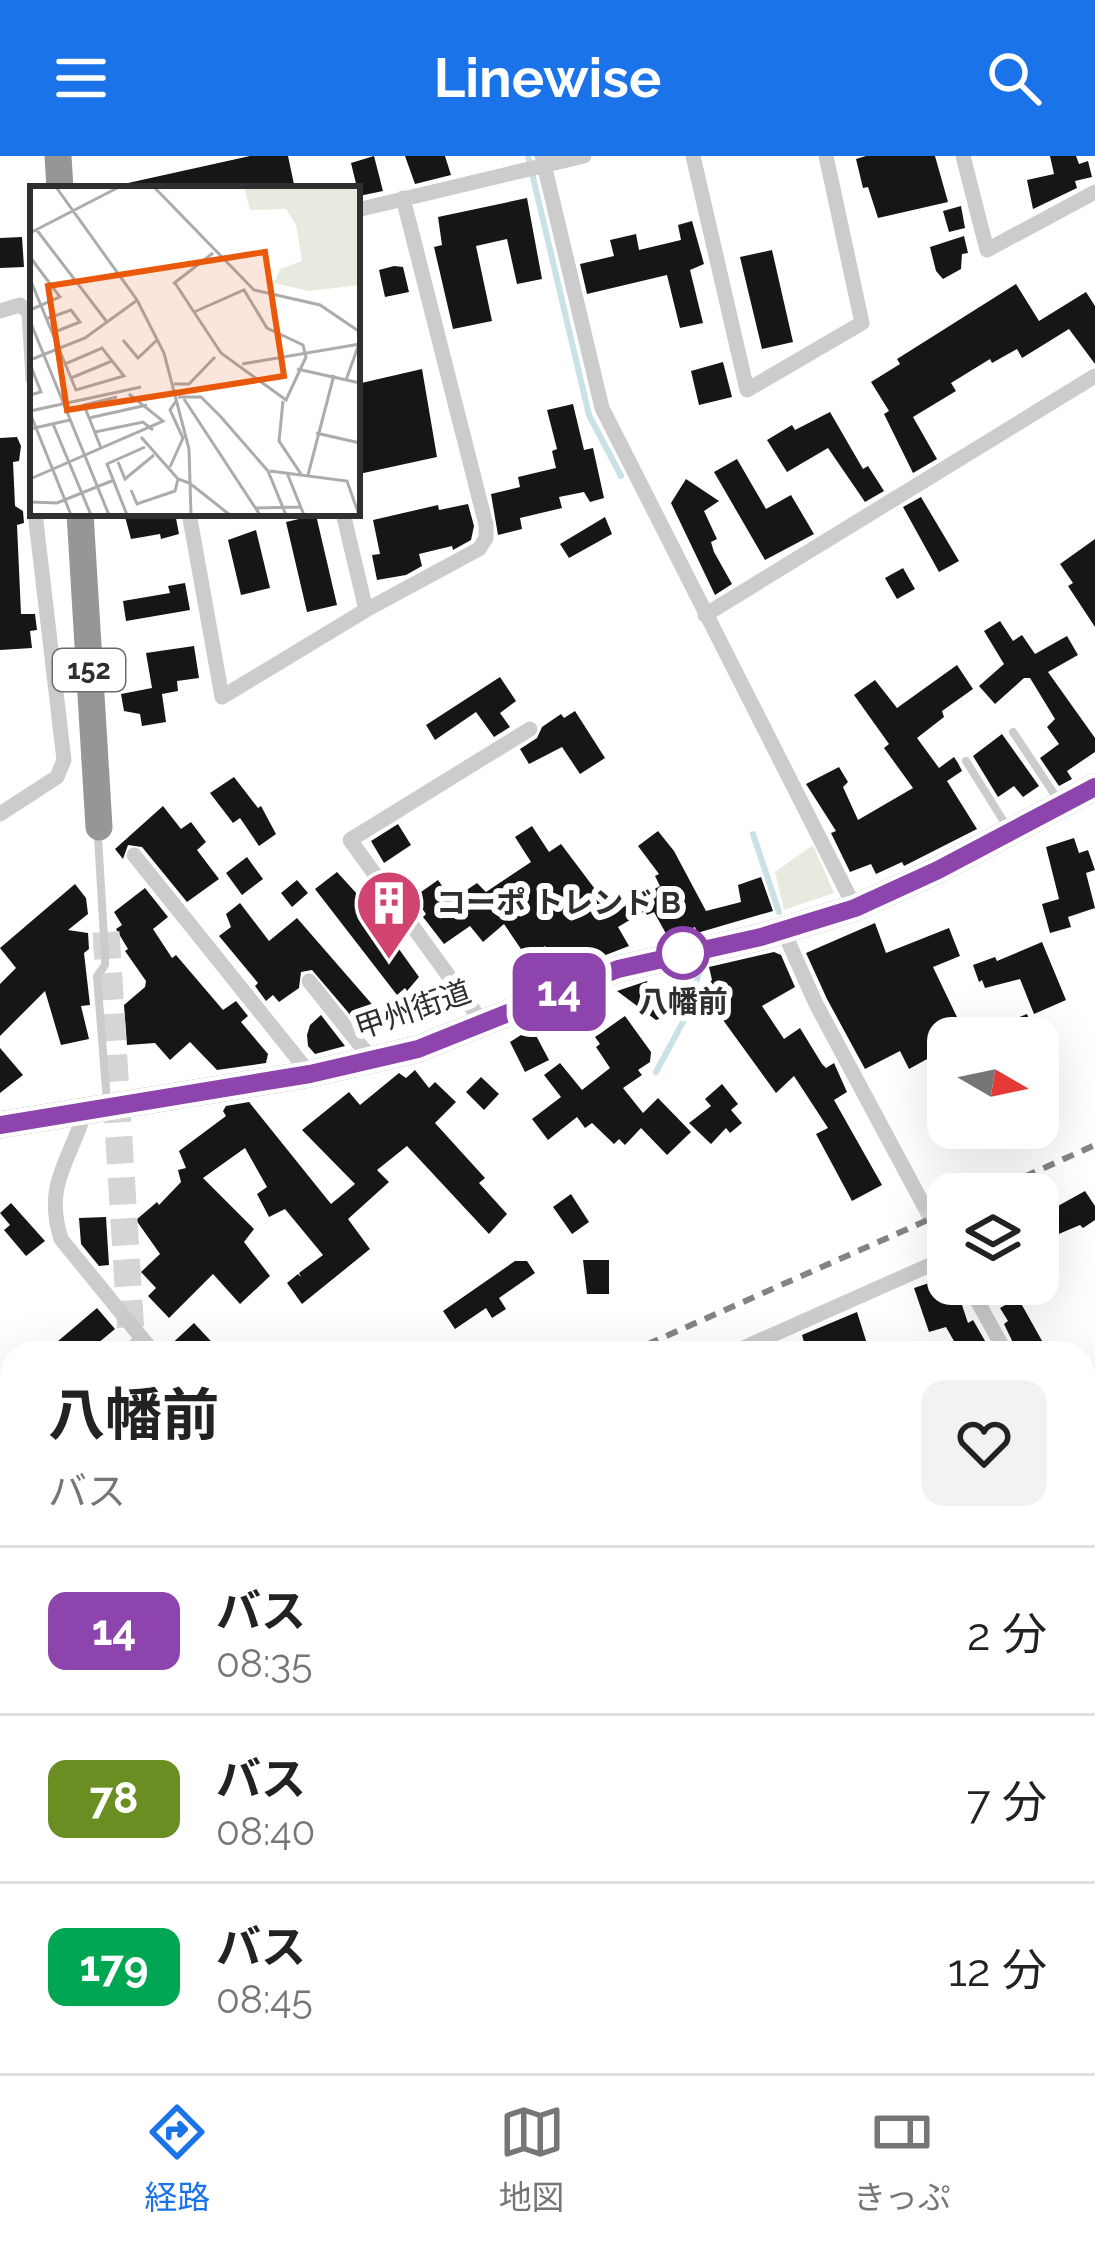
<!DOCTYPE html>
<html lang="ja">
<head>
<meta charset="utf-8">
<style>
	body { margin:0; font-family:Raleway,"Noto Sans JP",sans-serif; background:#f2f2f2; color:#222; height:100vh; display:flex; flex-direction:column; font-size:45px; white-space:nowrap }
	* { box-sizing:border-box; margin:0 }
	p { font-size:39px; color:#767676 }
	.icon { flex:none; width:66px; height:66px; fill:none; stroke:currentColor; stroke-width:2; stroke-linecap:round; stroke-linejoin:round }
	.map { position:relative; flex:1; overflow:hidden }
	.side { position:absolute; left:0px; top:1185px; width:1095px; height:732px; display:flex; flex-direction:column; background:#fff; border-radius:36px 36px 0 0; box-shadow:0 12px 48px #0002 }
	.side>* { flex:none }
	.badge { padding:0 24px; border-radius:18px; font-size:42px; line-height:78px }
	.needle { width:78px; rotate:99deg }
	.fabs { position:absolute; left:927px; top:861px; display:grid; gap:24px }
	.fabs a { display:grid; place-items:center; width:132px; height:132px; border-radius:24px; background:#fff; box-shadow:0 12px 48px #0002; font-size:60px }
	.map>.badge { position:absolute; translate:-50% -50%; box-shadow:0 0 0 6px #fff }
	.round { display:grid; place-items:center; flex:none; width:126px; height:126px; border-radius:24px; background:#f2f2f2 }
	.summary { display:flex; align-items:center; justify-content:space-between; height:204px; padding:0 48px }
	h1 { font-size:57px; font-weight:700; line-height:90px }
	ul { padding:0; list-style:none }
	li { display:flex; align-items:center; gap:36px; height:168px; padding:0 48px; border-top:3px solid #e0e0e0 }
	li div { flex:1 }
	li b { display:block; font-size:45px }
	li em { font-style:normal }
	li .badge { min-width:132px; font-weight:700; text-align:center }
	header { display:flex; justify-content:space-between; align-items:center; height:156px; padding:0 48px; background:#1a73e8; color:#fff; font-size:54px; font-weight:700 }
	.menu { display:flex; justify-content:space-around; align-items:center; height:168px; border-top:3px solid #e0e0e0; background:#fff; font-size:33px; color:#767676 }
	.menu a { display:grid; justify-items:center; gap:6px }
	.menu .active { color:#1a73e8 }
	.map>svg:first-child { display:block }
	.green { fill:#e7eade }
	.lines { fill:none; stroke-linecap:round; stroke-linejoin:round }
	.stream { stroke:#c9e2e6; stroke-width:6 }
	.building { fill:#161616 }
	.street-tunnel { stroke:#d5d5d5; stroke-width:15; stroke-dasharray:15 8; stroke-linecap:butt }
	.highway-tunnel { stroke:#d5d5d5; stroke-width:27; stroke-dasharray:27 14; stroke-linecap:butt }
	.lane { stroke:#ccc; stroke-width:8 }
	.street { stroke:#ccc; stroke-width:15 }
	.highway { stroke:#969696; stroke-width:27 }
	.rail { stroke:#848484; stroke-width:6; stroke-dasharray:12 9; stroke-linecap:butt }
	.line-casing { stroke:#fff; stroke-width:27 }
	.line { stroke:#8e44ad; stroke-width:18 }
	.stop-dot { fill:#fff; stroke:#8e44ad; stroke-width:6 }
	.labels { text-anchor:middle; stroke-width:12; stroke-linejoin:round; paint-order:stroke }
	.shield { fill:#fff; stroke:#6d6d6d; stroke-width:3 }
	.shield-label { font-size:27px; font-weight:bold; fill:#2f2f2f }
	.poi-label { font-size:30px; font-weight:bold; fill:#2f2f2f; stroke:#fff; text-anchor:start }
	.stop-label { font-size:30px; font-weight:bold; fill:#2f2f2f; stroke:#fff }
	.street-label { font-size:30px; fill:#2f2f2f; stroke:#fff }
	.inset-road { fill:none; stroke:#acacac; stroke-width:3 }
	.view { fill:#e8590c; fill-opacity:0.15; stroke:#e8590c; stroke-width:6 }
	.inset-edge { fill:none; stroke:#2f2f2f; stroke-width:6 }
</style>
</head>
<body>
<header><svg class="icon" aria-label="menu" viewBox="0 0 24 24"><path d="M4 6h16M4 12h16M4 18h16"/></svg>Linewise<svg class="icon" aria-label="search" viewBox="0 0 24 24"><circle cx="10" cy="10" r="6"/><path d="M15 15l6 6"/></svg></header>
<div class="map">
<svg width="1095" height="1917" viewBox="0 0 1095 1917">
	<rect width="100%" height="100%" fill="#fff"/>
	<path class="green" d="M813,689L834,737L784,754L775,716Z"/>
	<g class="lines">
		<path class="stream" d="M528,0L589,259L621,320
			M753,678L779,756
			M656,916L683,866L702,808"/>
	</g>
	<path class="building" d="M250,0H288L295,33H129L128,27Z
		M374,0L383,35L359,40L351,7Z
		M405,0H445L451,19L415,28Z
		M866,0H935L948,46L878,62L868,31L863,32L856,3Z
		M1050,0H1076L1079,8L1088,5L1092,21L1075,25L1077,32L1033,53L1027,24L1054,18Z
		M527,42L542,123L517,128L507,83L476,90L492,165L453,173L434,91L442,89L438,61Z
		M961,50L965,72L949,76L943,55Z
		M692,65L704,108L690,114L703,167L680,172L667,119L587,138L580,108L614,100L610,84L636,78L639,94L681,84L678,69Z
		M964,80L968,97L962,98L961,113L943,123L936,115L930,91Z
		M22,81L24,111L0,112V82Z
		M772,94L793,186L762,193L740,101Z
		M394,110L403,111L409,136L385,141L379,114Z
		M1016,128L1039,165L1086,136L1095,150V208L1069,173L1022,202L1017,193L992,207L990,203L951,227L956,235L913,261L937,303L913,317L884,258L889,255L871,226L900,208L897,203Z
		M723,206L732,241L699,249L691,215Z
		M422,213L437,301L359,318L357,228Z
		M573,248L584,294L593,292L604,342L590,346L584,336L559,341L562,352L520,362L522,373L498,379L491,338L520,331L518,321L556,312L552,295L557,293L547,254Z
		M830,256L863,313L868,310L884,335L865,346L828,292L787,316L767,284L792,269L795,274Z
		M17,281L21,290L19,305L13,306L15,350L23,355L24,367L17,369L21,458H35L37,474L30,475L32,492L0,494V282Z
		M737,303L766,353L791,339L814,378L765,404L714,316Z
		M686,323L719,345L704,355L717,383L711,386L714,396L732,428L715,439L671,347Z
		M921,341L959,405L939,416L903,351Z
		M468,348L474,370L471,384L453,394L452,390L419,398L422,410L406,419L377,424L372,399L380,398L373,364L438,349L439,354Z
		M124,357H175L179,378L161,383L160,378L131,383Z
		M316,359L337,449L307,456L286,366Z
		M605,361L612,378L569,402L560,388Z
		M256,374L270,432L241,439L228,384Z
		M1095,383V471L1068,430L1073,427L1060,408Z
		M903,412L915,433L897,443L885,422Z
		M185,427L190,454L126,465L123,445L170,437L168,430Z
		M1000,465L1013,485L1022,479L1035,498L1067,480L1078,499L1048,516L1095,582V596L1067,615L1072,623L1059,630L1040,602L1059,588L1047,571L1055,563L1030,522H1024L995,548L979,530L1004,508L984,475Z
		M194,490L199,522L177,525L178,535L162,538L166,566L142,570L140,558L124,555L121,538L152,532L146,497Z
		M957,509L973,533L942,555L944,561L917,582L939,612L954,601L958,607L962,615L947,625L977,673L904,710L902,706L876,718L871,708L850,716L831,677L836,675L806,628L839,611L848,626L843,631L858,664L913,632L884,592L889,588L854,539L875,524L897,552Z
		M500,521L516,545L500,557L510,571L494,581L476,556L435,584L426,569Z
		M575,555L605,602L580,618L562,591L529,608L520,593L537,582L542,571L561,558L564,562Z
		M1002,578L1039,630L1023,641L1014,630L998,641L973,600Z
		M234,621L258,652L261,650L276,678L259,690L240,662L233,667L210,637Z
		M163,650L181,673L191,666L206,686L197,694L219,723L187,746L142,691L128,689L123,703L115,693Z
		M398,668L411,689L384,707L371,685Z
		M532,670L549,696L561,688L613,757L660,730L655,720L659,718L638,690L658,675L674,695L706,755L741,746L738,729L761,721L773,755L697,777L695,771L669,783L654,756L647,759L645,755L618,771L629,790L559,817L545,790L527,802L504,768L483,786L470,770L444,788L423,761L426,758L414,741L438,724L452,744L477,727L486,736L531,706L515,681Z
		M1074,682L1079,697L1088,694L1095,714L1086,717L1095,752L1068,761L1071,771L1050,777L1042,748L1059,743L1046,691Z
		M247,701L263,723L242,739L226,717Z
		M337,716L368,750L419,821L407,835L405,832L397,839L315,733Z
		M297,724L308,737L292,751L281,737Z
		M75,728L86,742L88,758L68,774L88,777L89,793L84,797L90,849L81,850L89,883L61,889L45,835L0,880V828L16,812L0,792Z
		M145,732L168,761L153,773L172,802L176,799L223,854L236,845L248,860L241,866L268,898L266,907L217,914L190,886L170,904L155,887L127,889L124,849L145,831L146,825L125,795L128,793L116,773L122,769L114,756Z
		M240,747L269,785L297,762L377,854L380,862L364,875L312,814L301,816L299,832L279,846L273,839L266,845L255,830L258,827L219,780L231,771L226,758Z
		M875,767L886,797L949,772L960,800L933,811L967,882H948V917L938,897L909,913L900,895L865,913L827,843L806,797Z
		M1042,786L1066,844L1034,858L1020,823L985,832L982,824L979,826L973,809L995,801L997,805Z
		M774,796L781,799L795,831L762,850L784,883L800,872L822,908L826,912L834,907L847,936L834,944L882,1029L852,1045L816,978L828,972L794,920L776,937L702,835L712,824L709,811Z
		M647,825L651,843L665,839L671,859L656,864L617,835Z
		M1027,858L1036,882H969V881Z
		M321,859L345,890L315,898L308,890L307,879L310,869Z
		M625,860L651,896L650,906L638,914L642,919L623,932L643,957L658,942L691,976L667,999L641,972L625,989L619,983L614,988L592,967L585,972L577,961L548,984L532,963L561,941L544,919L560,907L582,934L610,912L596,891L600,888L595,881Z
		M532,872L549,904L525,916L510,886Z
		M0,892L23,919L0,937Z
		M415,914L429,932L435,926L456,946L435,967L485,1022L479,1027L507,1058L489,1078L407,990L377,1014L389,1026L348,1063L370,1093L302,1148L287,1127L298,1118L301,1121L299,1117L323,1099L285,1053L269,1061L257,1038L267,1031L245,992L203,1022L254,1073L244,1086L270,1120L240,1148L213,1118L169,1162L148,1140L156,1132L141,1116L160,1098L136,1064L157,1046L159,1049L181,1026L178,1014L186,1012L179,995L226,960L223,955L226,950L249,946L331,1048L355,1028L302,974L349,936L360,949L399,917L406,922Z
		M481,921L499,938L484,954L466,936Z
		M722,928L738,948L731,954L742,967L730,977L726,972L711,988L689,967L711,950L705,943Z
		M1085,1035L1095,1050V1064L1083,1072L1080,1069L1042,1085L1038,1061Z
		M571,1038L589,1066L572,1078L553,1051Z
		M11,1047L45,1085L26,1100L4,1074L10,1069L0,1057Z
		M106,1061L109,1109L99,1110L81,1088L79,1062Z
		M583,1104H609V1138H587Z
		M515,1105H527L535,1117L499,1142L506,1153L492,1162L486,1152L455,1173L443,1155Z
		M929,1127L931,1134L947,1128L952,1142L959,1140L968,1167L973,1164L992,1197H953L959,1194L946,1171L929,1176L914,1132Z
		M1018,1142L1046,1192L1038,1197H1018L1004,1168L1008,1165L1000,1152Z
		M97,1152L115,1173L86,1197H44Z
		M857,1156L868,1191L851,1197H807L802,1179Z
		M194,1167L222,1197H166L165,1194Z"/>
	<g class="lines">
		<path class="street-tunnel" d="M923,1048L944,1087"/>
		<path class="highway-tunnel" d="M106,776L132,1193"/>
		<path class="lane" d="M1013,576L1057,642
			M966,605L1006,669
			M98,681L105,798V809L97,820L107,946"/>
		<path class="street" d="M542,0L602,252L855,752
			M693,0L747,234L862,167L826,0
			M963,0L987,94L1095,36
			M357,54L584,0
			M0,155L20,149L29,156L33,223
			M189,357L222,541L366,454L479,393L486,382V369L403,42
			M343,357L366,454
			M705,459L1095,220
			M0,658L57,621L64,604L35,357
			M134,699L310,918
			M783,774L816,848L923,1048
			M309,825L373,905
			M482,866L350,684L530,573
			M84,958C69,1007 44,1028 61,1083L154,1197
			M968,1128L1006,1197
			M127,1197L142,1184
			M732,1197L948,1101
			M0,1243L12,1256
			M1083,1331L1095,1352
			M1083,1549L1095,1536
			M0,1672L12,1661
			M378,1917L386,1905
			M732,1917L737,1905"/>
		<path class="highway" d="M58,0L60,33
			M80,357L99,671
			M0,969L310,918L418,893L618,813L761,781L855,752L938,714L1095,631
			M174,1905L175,1917"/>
		<path class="rail" d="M986,1038L1095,989
			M628,1197L948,1055
			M0,1473L12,1468"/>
	</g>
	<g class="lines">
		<g class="line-casing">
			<path id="line" d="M0,969L310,918L418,893L618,813L761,781L855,752L938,714L1095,631"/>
		</g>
		<use href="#line" class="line"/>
	</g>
	<defs>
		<g id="building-pin" transform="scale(3.45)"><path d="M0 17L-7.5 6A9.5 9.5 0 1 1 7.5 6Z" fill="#d24470" stroke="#fff"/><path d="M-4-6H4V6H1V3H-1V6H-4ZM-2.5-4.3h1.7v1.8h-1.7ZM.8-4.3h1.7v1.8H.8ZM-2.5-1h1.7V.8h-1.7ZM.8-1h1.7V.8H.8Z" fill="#fff"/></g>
	</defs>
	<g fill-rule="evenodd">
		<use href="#building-pin" x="389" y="747"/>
	</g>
	<circle class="stop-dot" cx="683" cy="797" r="24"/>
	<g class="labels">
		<rect class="shield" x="53" y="493" width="72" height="42" rx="9"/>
		<g class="shield-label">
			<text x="89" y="523">152</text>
		</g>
		<g class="poi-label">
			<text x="436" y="757">コーポ トレンド B</text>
		</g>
		<g class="stop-label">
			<text x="683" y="856">八幡前</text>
		</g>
		<g class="street-label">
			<text transform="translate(413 854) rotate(-19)" y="10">甲州街道</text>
		</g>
	</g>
	<g transform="translate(30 30)">
		<rect width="330" height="330" fill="#fff"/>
		<path d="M214,1H330V99L279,105L244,97L250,83L272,75L266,39L256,23L220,24Z" fill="#e7eade"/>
		<path class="inset-road" d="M26,1L107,114L134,167L159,263L161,329M124,1L224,104L290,119L330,146M6,43L77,136M0,47L89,1M0,71L30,111L0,124M0,93L46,204L94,190L72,162L35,178M145,97L164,126L191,167L256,214L276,171L273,159L237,142L214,104L164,126M143,98L183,67M16,133L41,124L50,136L22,147M0,135L79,329M93,154L108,172L127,154M0,174L55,152L106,115M0,178L11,206L0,209M212,178L330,158M267,183L330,197M41,192L82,175M316,194L329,158M144,198H159L185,171M148,211H171L191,231L238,285L256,329M154,213L230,329M253,215L249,255L271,288M0,225L111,201M0,227L41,329M59,232L117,219M23,238L61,329M0,243L40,234M65,246L113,236L123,244M286,247L330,257M111,251L148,293L162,298M71,262L54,219L87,211M88,276L95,293L124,269M140,281L153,252L140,224L146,215M240,285L317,295L329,329M257,287L274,329M278,289L304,189M0,293L133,235L99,208M162,299L200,329M101,304L107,318L145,305L148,293M0,316L27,317L84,294M225,322L270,321M97,329L77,278L115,261"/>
		<path class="view" d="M235,66L254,190L37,224L18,100Z"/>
		<rect width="330" height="330" class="inset-edge"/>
	</g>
</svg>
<div class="fabs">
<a><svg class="needle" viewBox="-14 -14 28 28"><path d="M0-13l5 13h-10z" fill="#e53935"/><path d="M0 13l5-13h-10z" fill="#767676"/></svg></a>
<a><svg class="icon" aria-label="layers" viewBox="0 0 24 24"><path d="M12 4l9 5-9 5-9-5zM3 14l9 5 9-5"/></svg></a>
</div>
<b class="badge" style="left:559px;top:836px;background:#8e44ad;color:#fff">14</b>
<section class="side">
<div class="summary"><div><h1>八幡前</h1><p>バス</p></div><a class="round"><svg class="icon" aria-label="heart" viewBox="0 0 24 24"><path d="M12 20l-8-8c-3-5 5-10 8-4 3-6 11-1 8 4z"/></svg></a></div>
<ul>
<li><span class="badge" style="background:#8e44ad;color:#fff">14</span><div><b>バス</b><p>08:35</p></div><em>2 分</em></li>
<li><span class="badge" style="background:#6b8e23;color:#fff">78</span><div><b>バス</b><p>08:40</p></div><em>7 分</em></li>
<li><span class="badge" style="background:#00a651;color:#fff">179</span><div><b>バス</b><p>08:45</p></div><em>12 分</em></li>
</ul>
</section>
</div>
<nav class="menu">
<a class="active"><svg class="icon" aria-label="directions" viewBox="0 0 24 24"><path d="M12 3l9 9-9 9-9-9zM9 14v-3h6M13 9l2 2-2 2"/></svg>経路</a>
<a><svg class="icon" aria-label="map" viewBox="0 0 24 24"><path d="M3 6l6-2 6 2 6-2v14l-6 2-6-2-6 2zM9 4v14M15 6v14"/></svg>地図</a>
<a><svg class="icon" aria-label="tickets" viewBox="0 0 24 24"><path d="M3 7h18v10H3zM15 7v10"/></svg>きっぷ</a>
</nav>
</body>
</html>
